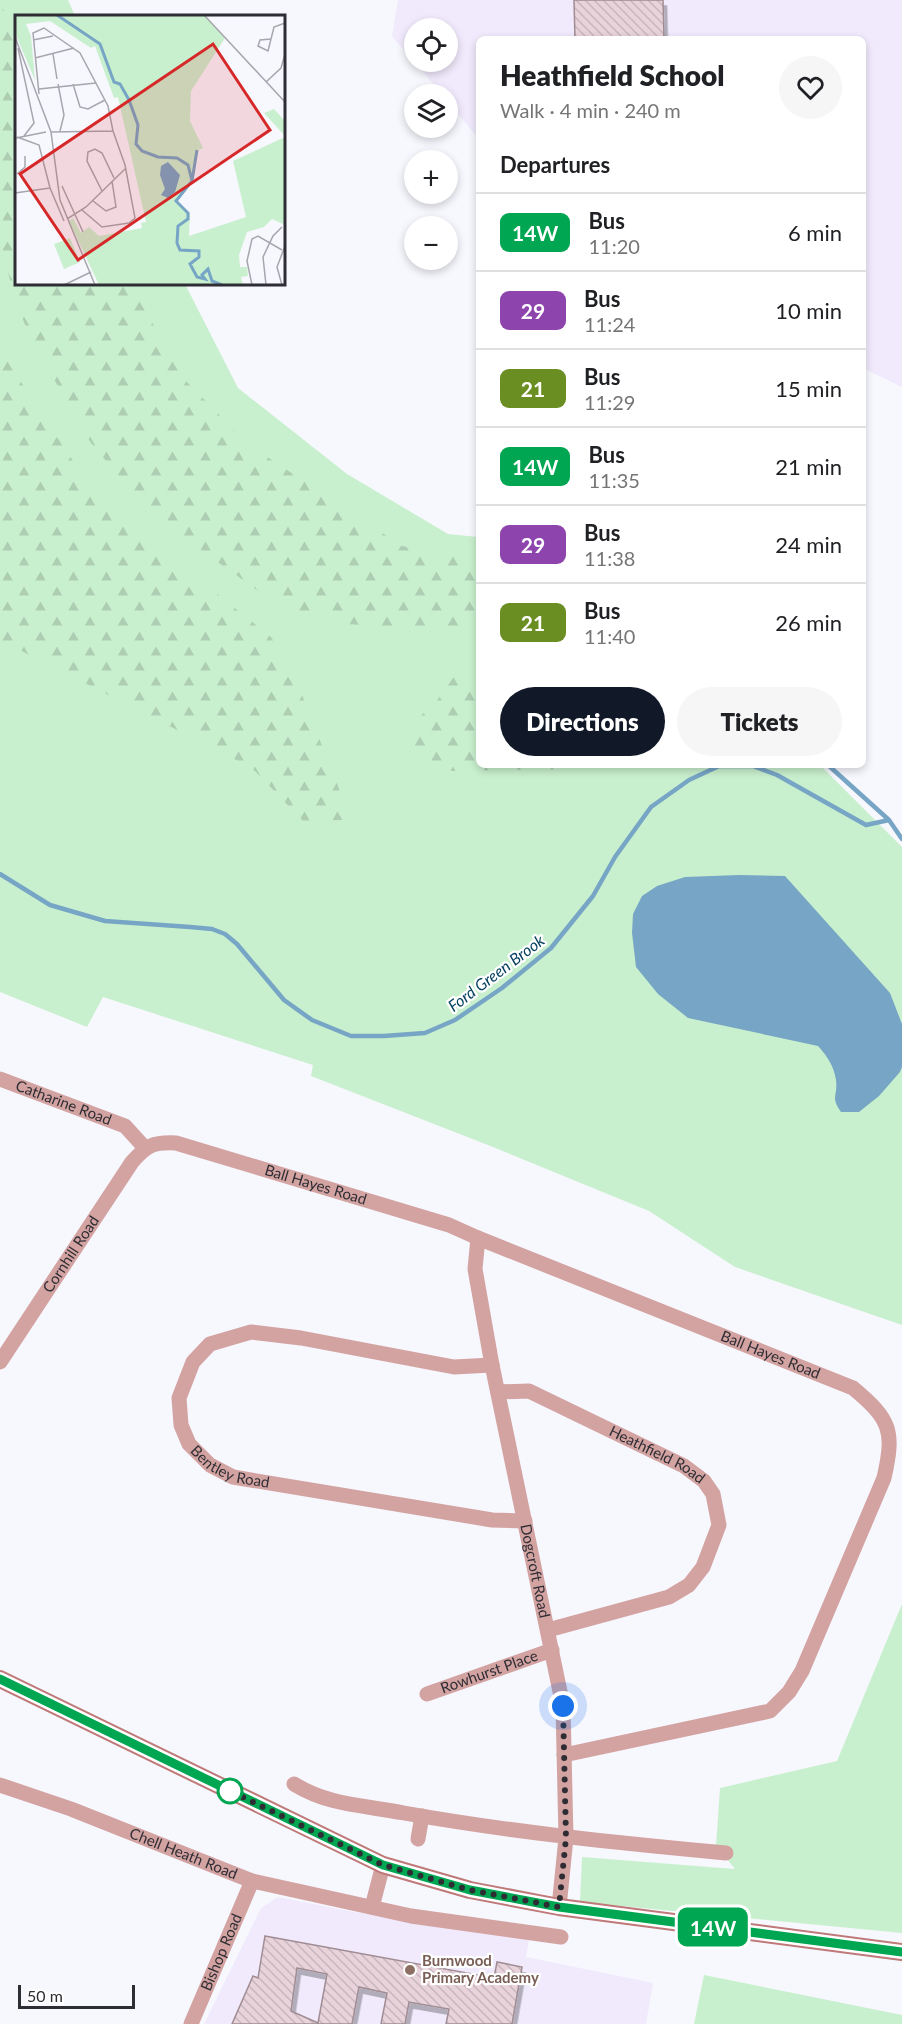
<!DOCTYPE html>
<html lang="en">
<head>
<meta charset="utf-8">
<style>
	body { margin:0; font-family:Lato,sans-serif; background:#f6f6f6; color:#202124; height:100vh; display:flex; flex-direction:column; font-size:22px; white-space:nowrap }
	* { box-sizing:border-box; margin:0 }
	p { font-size:20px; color:#757577 }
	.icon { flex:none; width:33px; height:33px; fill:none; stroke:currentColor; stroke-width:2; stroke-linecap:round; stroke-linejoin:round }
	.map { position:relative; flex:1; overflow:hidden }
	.drawer { position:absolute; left:476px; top:36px; width:390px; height:732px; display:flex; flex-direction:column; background:#fff; border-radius:9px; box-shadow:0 3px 9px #0003 }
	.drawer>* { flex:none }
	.badge { padding:0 12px; border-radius:9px; font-size:21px; line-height:39px }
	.fabs { position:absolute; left:404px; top:18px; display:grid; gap:12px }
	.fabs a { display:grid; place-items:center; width:54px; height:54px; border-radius:50%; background:#fff; box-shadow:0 3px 9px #0003; font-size:30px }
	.scale { position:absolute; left:18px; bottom:15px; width:117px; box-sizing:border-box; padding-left:6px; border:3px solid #2e2d34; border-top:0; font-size:16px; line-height:21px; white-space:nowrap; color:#2e2d34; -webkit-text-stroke:4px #fff; paint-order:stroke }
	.you { position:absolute; width:30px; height:30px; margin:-15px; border:4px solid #fff; border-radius:50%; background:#1a73e8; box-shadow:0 0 0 9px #1a73e833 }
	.map>.badge { position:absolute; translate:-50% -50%; box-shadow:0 0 0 3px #fff }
	h2 { padding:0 24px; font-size:22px; line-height:54px }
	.round { display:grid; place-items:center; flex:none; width:63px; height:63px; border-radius:32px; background:#f6f6f6 }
	.headline { display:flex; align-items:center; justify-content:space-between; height:102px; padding:0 24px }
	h1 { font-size:28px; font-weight:800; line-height:45px }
	.primary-button { display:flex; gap:12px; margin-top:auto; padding:12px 24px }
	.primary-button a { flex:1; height:69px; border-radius:36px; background:#111827; color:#fff; font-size:24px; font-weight:800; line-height:69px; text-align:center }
	.primary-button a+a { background:#f6f6f6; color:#202124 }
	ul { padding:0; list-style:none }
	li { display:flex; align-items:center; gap:18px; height:78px; padding:0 24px; border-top:2px solid #e0e0e0 }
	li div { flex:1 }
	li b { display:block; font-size:22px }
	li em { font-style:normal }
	li .badge { min-width:66px; font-weight:700; text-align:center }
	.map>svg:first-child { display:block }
	.education { fill:#f0eafc; fill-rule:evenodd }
	.green { fill:#c9f0ce }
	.forest { fill:url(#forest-firs) }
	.water { fill:#77a5c5 }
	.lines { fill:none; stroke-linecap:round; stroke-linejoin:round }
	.stream { stroke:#77a5c5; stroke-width:4.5 }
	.building { fill:url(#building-back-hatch); stroke:#a08c93; stroke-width:1.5; fill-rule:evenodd; filter:url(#shadow) }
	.street { stroke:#d3a3a2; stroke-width:15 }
	.secondary { stroke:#be7978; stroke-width:18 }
	.line-casing { stroke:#fff; stroke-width:14 }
	.line { stroke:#00a651; stroke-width:9 }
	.walk { stroke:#2e2d34; stroke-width:6; stroke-dasharray:0 10.8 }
	.stop-dot { fill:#fff; stroke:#00a651; stroke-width:3 }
	.education-dot { fill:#8d6e63; stroke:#fff; stroke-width:2 }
	.labels { text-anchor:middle; stroke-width:4.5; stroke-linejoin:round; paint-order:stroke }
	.street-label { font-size:15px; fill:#2e2d34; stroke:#fff }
	.education-label { font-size:15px; font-weight:bold; fill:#785e54; stroke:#fff; text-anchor:start }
	.water-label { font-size:16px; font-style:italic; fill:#054161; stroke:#fff }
	.inset-river { fill:none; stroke:#77a5c5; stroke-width:3 }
	.inset-road { fill:none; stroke:#a7a6ad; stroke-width:1.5 }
	.view { fill:#d62828; fill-opacity:0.15; stroke:#d62828; stroke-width:3 }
	.inset-edge { fill:none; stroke:#2e2d34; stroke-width:3 }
</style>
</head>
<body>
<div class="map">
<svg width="902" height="2024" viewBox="0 0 902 2024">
	<defs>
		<pattern id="forest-firs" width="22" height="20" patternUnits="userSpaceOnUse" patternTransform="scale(1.5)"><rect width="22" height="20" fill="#c9f0ce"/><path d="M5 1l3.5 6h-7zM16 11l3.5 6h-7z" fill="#adceb2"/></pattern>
		<pattern id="building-back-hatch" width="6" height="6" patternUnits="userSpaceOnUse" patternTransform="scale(1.5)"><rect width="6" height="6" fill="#e9d3db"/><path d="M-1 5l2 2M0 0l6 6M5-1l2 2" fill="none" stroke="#c8b5bd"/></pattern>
		<filter id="shadow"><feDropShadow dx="3.5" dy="6" stdDeviation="0" flood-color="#0004"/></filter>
	</defs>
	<rect width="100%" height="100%" fill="#f7f7fe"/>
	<path class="education" d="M398,0H902V387L863,368L862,39H478V138L447,101V94H442L392,36ZM414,28H447V62H414Z
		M278,1897L354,1912L529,1940L526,1957L653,1983L646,2024H204L261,1908Z"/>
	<path class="green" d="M0,0H68L75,16H16V284H185L238,388L347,474L448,534L478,537V765H820L902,847V1325L735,1267L649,1211L493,1147L311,1076L313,1065L103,997L87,1027L0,992Z
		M902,1604V1933L580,1902L582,1857L735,1869L716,1846L720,1788L837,1761Z
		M704,1975L902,2015V2024H694Z"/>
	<path class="forest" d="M0,0L16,41V284H130L185,380L249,445L402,546L478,560V631L345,624L278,605L191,543L140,501L91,443L33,343L15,301L0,239Z
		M0,336L19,379L75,464L126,521L271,637L296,680L351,819L305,823L252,768L0,640Z
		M458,671L478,679V765H585L583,769L446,771L415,753L414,722L436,702Z"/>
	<path class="water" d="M739,875L785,876L890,993L902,1024V1067L900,1072L879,1096L859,1112H841C830,1096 838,1097 836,1080C834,1066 827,1056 818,1046L688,1018L658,994L636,967L632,933L633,914L642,896L657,886L685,877Z"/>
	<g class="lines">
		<path class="stream" d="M828,765L889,820
			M0,874L50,905L105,921L190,927L212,929L225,934L237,944L284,1000L312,1020L351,1036H384L425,1033L455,1020L502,988L551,948L593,896L615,857L651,807L689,780L719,766H753L777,775L866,825L889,820L902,839"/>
	</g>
	<path class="building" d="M574,0H663L664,39H575Z
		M265,1936L494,1978L497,1962L522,1967L512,2024H446L449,2009L409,2002L405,2024H381L387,1993L359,1987L352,2024H232L253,1976L258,1978ZM297,1968L327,1974L318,2023L291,2011Z"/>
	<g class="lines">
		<g class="street">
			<path id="s1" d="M0,1079L125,1126L145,1148"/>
			<path id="s2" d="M478,1238L475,1269L492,1365L563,1706L566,1838L559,1907"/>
			<path id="s3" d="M0,1362L132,1162C147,1145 153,1142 176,1143L449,1225L478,1238L853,1388C890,1419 895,1430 884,1478L802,1671L789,1692L770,1711L564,1755"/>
			<path id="s4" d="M492,1365L454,1367L301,1338L251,1332L210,1344L193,1362L179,1398L181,1425L189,1444L210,1465L233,1477L492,1520L525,1521"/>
			<path id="s5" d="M498,1392L529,1391L684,1466L704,1481L713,1494L719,1525L703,1567L689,1585L669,1597L548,1630"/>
			<path id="s6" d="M427,1694L552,1650"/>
			<path d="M294,1784C330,1806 364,1805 404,1813C511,1832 618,1843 726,1853"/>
			<path id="s7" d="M0,1785L71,1809L252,1881L411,1916L561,1937"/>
			<path d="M418,1839L422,1816"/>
			<path d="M372,1907L383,1865"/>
			<path id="s8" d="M191,2024L252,1881"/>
		</g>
		<path class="secondary" d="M0,1679L383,1865L470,1890L559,1907L902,1952"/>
	</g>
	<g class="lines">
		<g class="line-casing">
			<path id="line" d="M0,1679L383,1865L470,1890L559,1907L902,1952"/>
		</g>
		<use href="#line" class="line"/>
		<path class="walk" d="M230,1791L222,1787L383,1865L470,1890L559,1907L566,1838L563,1706"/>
	</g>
	<circle class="stop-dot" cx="230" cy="1791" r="12"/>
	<circle class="education-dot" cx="410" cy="1970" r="6"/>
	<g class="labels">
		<g class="street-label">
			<text dy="5" stroke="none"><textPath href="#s1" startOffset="68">Catharine Road</textPath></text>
			<text dy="5" stroke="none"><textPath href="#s3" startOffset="436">Ball Hayes Road</textPath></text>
			<text dy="5" stroke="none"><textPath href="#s3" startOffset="129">Cornhill Road</textPath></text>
			<text dy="5" stroke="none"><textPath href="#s3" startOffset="922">Ball Hayes Road</textPath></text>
			<text dy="5" stroke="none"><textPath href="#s5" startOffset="174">Heathfield Road</textPath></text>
			<text dy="5" stroke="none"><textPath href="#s4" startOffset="447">Bentley Road</textPath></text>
			<text dy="5" stroke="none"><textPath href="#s2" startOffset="339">Dogcroft Road</textPath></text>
			<text dy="5" stroke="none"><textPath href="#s6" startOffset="66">Rowhurst Place</textPath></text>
			<text dy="5" stroke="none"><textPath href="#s7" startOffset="196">Chell Heath Road</textPath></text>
			<text dy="5" stroke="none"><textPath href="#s8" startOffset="78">Bishop Road</textPath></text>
		</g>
		<g class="education-label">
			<text x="422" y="1966">Burnwood<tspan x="422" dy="17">Primary Academy</tspan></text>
		</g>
		<g class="water-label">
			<text transform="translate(496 973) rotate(-37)" y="6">Ford Green Brook</text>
		</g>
	</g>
	<g transform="translate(15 15)">
		<rect width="270" height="270" fill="#f7f7fe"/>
		<path d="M0,0H189L210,23L176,76L175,106L188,133L181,136L175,170L160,186L175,198L174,221L231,202L218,146L270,122V210L257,204L249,212L232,217L224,240L225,252H232L233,261L226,262L228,270H84L54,206L58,203L66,218L74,212L84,221L127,213L126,208L131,207L103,82L99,83L80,31L76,33L35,6L11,9L16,21L20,65L0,18ZM55,223L65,247L49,254L39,229Z" fill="#c9f0ce"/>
		<path d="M159,0H179L181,23L163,55L154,95L142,115L135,46L142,41L160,42L165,37L160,32H147ZM190,16H198L203,22L173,71L171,102L183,124L180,127L160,102L158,82L161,66ZM155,115H163L175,132L162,134L153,121Z" fill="#c9f0ce"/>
		<path d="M259,94L270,106V121L249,98Z" fill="#c9f0ce"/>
		<path d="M153,147L165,160L160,177L153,183L146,180L150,174L145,160L146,151Z" fill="#77a5c5"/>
		<path class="inset-river" d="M42,0L85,29L99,67L105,69L114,85L123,110L121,129L127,136L143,142L162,143L173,150L177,166L161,186L173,198V204L163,211L162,228L165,235L184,236V242L175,249L182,262L190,264L187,260L193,254L197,266L207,270M177,166L182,135"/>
		<path class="inset-road" d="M189,0L270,87M0,22L36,117L45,185L80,270M256,24L245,25L243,31L253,36L259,12L270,8M18,25L38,21M3,33L19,108L9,121M38,39L42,64M20,43L59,33M251,67L266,53L270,39M43,69L49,100L45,116M58,69L65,92L73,94L90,85M24,74L81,68M24,79L18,18L29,13L65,38L93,91L98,116M36,117L98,116M2,122L24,130L35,173L49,206M1,123L31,117M2,159L10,152V141M47,171L68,217M87,176L72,146L73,137L80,134L87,138L99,163M0,178L35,173M78,186L91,196L101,192L97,166M67,195L87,212L114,208L120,203L110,150L98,116M52,204L71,192L110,154M49,270L76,257M237,270L232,246L237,224L243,221L267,235M251,270L248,242L258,221L267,212M267,270L262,252L270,231"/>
		<path class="view" d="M198,29L255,115L63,245L5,159Z"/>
		<rect width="270" height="270" class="inset-edge"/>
	</g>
</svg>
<div class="fabs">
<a><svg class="icon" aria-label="locate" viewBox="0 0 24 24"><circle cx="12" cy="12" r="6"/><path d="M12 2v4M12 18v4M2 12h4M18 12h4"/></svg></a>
<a><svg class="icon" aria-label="layers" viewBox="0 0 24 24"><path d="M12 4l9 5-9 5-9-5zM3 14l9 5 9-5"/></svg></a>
<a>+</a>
<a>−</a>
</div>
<div class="scale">50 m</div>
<div class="you" style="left:563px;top:1706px"></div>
<b class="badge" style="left:713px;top:1927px;background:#00a651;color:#fff">14W</b>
<section class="drawer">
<div class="headline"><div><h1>Heathfield School</h1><p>Walk · 4 min · 240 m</p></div><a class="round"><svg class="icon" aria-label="heart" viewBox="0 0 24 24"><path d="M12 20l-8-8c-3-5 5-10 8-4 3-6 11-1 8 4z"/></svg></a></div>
<h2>Departures</h2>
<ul>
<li><span class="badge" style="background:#00a651;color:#fff">14W</span><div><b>Bus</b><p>11:20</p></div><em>6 min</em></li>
<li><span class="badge" style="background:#8e44ad;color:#fff">29</span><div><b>Bus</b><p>11:24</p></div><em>10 min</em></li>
<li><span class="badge" style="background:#6b8e23;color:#fff">21</span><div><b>Bus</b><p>11:29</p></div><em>15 min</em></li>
<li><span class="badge" style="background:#00a651;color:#fff">14W</span><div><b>Bus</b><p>11:35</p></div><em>21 min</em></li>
<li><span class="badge" style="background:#8e44ad;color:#fff">29</span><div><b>Bus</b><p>11:38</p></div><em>24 min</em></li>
<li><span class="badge" style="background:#6b8e23;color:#fff">21</span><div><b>Bus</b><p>11:40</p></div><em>26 min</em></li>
</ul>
<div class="primary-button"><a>Directions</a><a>Tickets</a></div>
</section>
</div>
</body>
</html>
